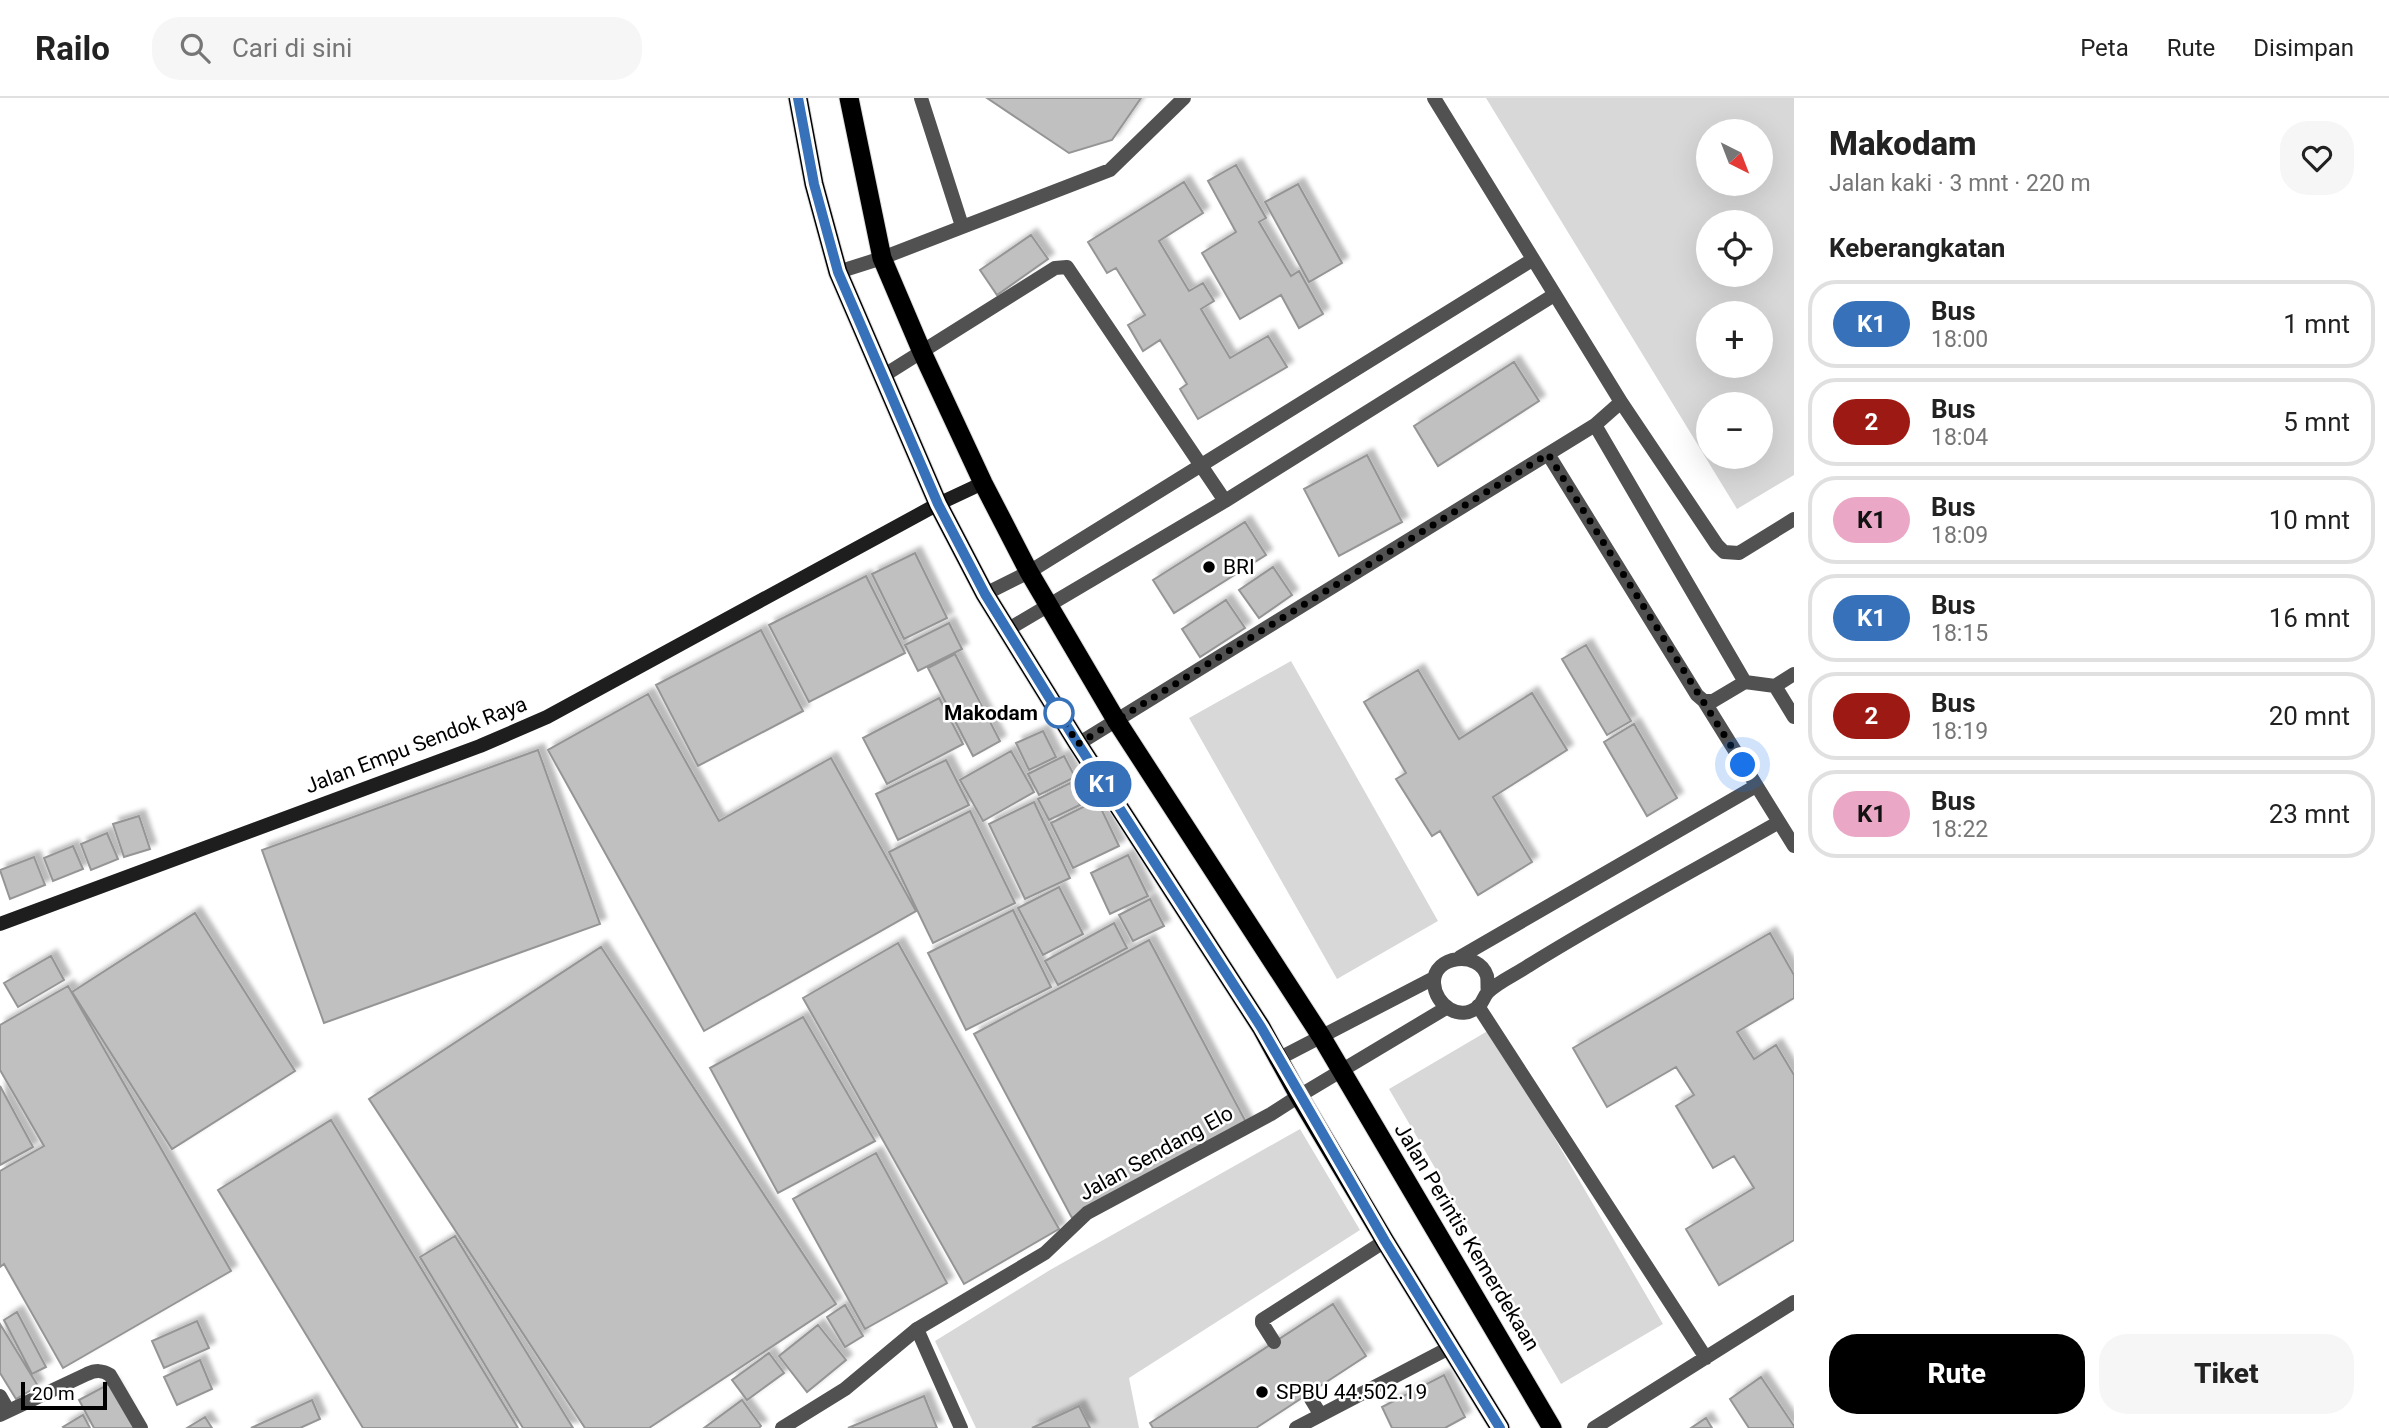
<!DOCTYPE html>
<html lang="id">
<head>
<meta charset="utf-8">
<style>
	body { margin:0; font-family:Roboto,sans-serif; background:#f6f6f6; color:#222; height:100vh; display:flex; flex-direction:column; font-size:26px; white-space:nowrap }
	* { box-sizing:border-box; margin:0 }
	p { font-size:23px; color:#767676 }
	.icon { flex:none; width:38px; height:38px; fill:none; stroke:currentColor; stroke-width:2; stroke-linecap:round; stroke-linejoin:round }
	.map { position:relative; flex:1; overflow:hidden }
	.side { display:flex; flex-direction:column; background:#fff; width:595px }
	.side>* { flex:none }
	.badge { padding:0 14px; border-radius:23px; font-size:24px; line-height:46px }
	.needle { width:46px; rotate:138deg }
	.tools { position:absolute; left:1696px; top:21px; display:grid; gap:14px }
	.tools a { display:grid; place-items:center; width:77px; height:77px; border-radius:50%; background:#fff; box-shadow:0 7px 28px #0002; font-size:35px }
	.scale { position:absolute; left:21px; bottom:18px; width:86px; box-sizing:border-box; padding-left:7px; border:4px solid #000; border-top:0; font-size:19px; line-height:24px; white-space:nowrap; color:#000; -webkit-text-stroke:5px #fff; paint-order:stroke }
	.you { position:absolute; width:35px; height:35px; margin:-18px; border:5px solid #fff; border-radius:50%; background:#1a73e8; box-shadow:0 0 0 10px #1a73e833 }
	.map>.badge { position:absolute; translate:-50% -50%; box-shadow:0 0 0 4px #fff }
	h2 { padding:0 35px; font-size:26px; line-height:63px }
	.round { display:grid; place-items:center; flex:none; width:74px; height:74px; border-radius:28px; background:#f6f6f6 }
	.overview { display:flex; align-items:center; justify-content:space-between; height:119px; padding:0 35px }
	h1 { font-size:33px; font-weight:800; line-height:52px }
	.cta { display:flex; gap:14px; margin-top:auto; padding:14px 35px }
	.cta a { flex:1; height:80px; border-radius:28px; background:#000; color:#fff; font-size:28px; font-weight:800; line-height:80px; text-align:center }
	.cta a+a { background:#f6f6f6; color:#222 }
	ul { padding:0; list-style:none }
	li { display:flex; align-items:center; gap:21px; height:88px; margin:0 14px 10px; padding:0 21px; border:4px solid #e0e0e0; border-radius:28px }
	li div { flex:1 }
	li b { display:block; font-size:26px }
	li em { font-style:normal }
	li .badge { min-width:77px; font-weight:700; text-align:center }
	header { display:flex; align-items:center; gap:42px; box-sizing:border-box; height:98px; padding:0 35px; background:#fff; border-bottom:2px solid #e0e0e0 }
	header strong { font-size:33px }
	nav { display:flex; gap:38px; margin-inline-start:auto; font-size:24px }
	.search { width:490px; height:63px; background:#f6f6f6; display:flex; align-items:center; gap:18px; box-sizing:border-box; padding:0 24px; border-radius:28px; color:#767676; font-size:26px }
	main { display:flex; flex:1; min-height:0 }
	.map>svg:first-child { display:block }
	.green { fill:#d8d8d8; fill-rule:evenodd }
	.building { fill:#c0c0c0; stroke:#959595; stroke-width:2; filter:url(#shadow) }
	.lines { fill:none; stroke-linecap:round; stroke-linejoin:round }
	.trunk-casing { stroke:#dbdbdb; stroke-width:21 }
	.service { stroke:#515151; stroke-width:14 }
	.minor { stroke:#515151; stroke-width:14 }
	.secondary { stroke:#1e1e1e; stroke-width:14 }
	.trunk { stroke:#000; stroke-width:19 }
	.line-casing { stroke:#fff; stroke-width:16 }
	.line { stroke:#3671b9; stroke-width:10 }
	.walk { stroke:#000; stroke-width:7; stroke-dasharray:0 12.6 }
	.poi-dot { fill:#000; stroke:#fff; stroke-width:2.5 }
	.stop-dot { fill:#fff; stroke:#3671b9; stroke-width:3.5 }
	.labels { text-anchor:middle; stroke-width:5; stroke-linejoin:round; paint-order:stroke }
	.poi-label { font-size:21px; fill:#000; stroke:#fff; text-anchor:start }
	.stop-label { font-size:21px; font-weight:bold; fill:#000; stroke:#fff; text-anchor:end }
	.street-label { font-size:21px; fill:#000; stroke:#fff }
</style>
</head>
<body>
<header>
<strong>Railo</strong>
<div class="search"><svg class="icon" aria-label="search" viewBox="0 0 24 24"><circle cx="10" cy="10" r="6"/><path d="M15 15l6 6"/></svg>Cari di sini</div>
<nav><a>Peta</a><a>Rute</a><a>Disimpan</a></nav>
</header>
<main>
<div class="map">
<svg width="1794" height="1330" viewBox="0 0 1794 1330">
	<defs>
		<filter id="shadow"><feDropShadow dx="6" dy="-6" stdDeviation="2" flood-color="#0004"/></filter>
	</defs>
	<rect width="100%" height="100%" fill="#fff"/>
	<path class="green" d="M1486,0H1794V377L1737,411ZM1760,33V86H1708V33ZM1760,124V177H1708V124ZM1708,215H1760V268H1708ZM1708,306H1760V359H1708Z
		M1291,563L1438,823L1337,881L1189,620Z
		M1491,931L1663,1226L1561,1286L1389,991Z
		M1300,1031L1360,1132L1129,1280L1139,1330H976L935,1243L1050,1172Z"/>
	<path class="building" d="M987,0H1141L1112,42L1069,55Z
		M1236,67L1266,120L1259,124L1291,178L1299,173L1323,216L1299,230L1281,197L1240,221L1202,155L1236,134L1208,83Z
		M1184,84L1203,115L1159,143L1189,193L1203,185L1214,203L1201,211L1230,260L1268,238L1287,269L1198,321L1180,291L1187,286L1160,242L1143,253L1128,227L1145,217L1116,170L1107,175L1088,144Z
		M1298,86L1342,165L1309,184L1265,104Z
		M1031,137L1048,161L997,197L980,172Z
		M1514,264L1539,303L1438,368L1414,328Z
		M1367,357L1402,424L1339,458L1304,391Z
		M1245,424L1266,457L1174,515L1153,482Z
		M915,455L947,520L904,541L872,476Z
		M1273,469L1292,497L1259,520L1239,492Z
		M866,478L905,555L809,604L769,527Z
		M1226,502L1245,530L1200,559L1182,531Z
		M949,525L962,551L918,573L905,547Z
		M761,532L803,613L698,668L656,587Z
		M1586,547L1631,623L1607,637L1562,561Z
		M955,556L1000,643L973,658L928,570Z
		M1418,572L1459,641L1532,595L1567,652L1493,699L1532,764L1478,797L1440,733L1432,738L1396,681L1406,675L1364,604Z
		M648,596L719,723L831,660L916,813L704,933L548,652Z
		M939,600L963,646L887,686L863,640Z
		M1634,626L1677,700L1647,718L1604,644Z
		M1043,633L1056,659L1029,672L1016,645Z
		M538,652L600,826L324,925L262,752Z
		M1011,653L1034,694L983,723L960,682Z
		M1064,658L1075,679L1039,697L1028,676Z
		M946,662L969,707L898,742L876,696Z
		M1070,685L1080,707L1049,722L1038,701Z
		M1097,702L1119,748L1073,770L1051,725Z
		M1034,704L1070,780L1025,801L989,726Z
		M970,713L1015,805L933,845L889,754Z
		M139,718L150,751L124,759L113,726Z
		M107,735L118,761L91,772L81,746Z
		M73,748L83,771L53,783L44,760Z
		M1128,757L1148,798L1110,816L1091,775Z
		M34,759L45,787L10,801L0,772Z
		M1059,789L1083,836L1043,857L1018,810Z
		M1150,801L1164,828L1133,843L1119,817Z
		M1013,812L1051,889L966,932L928,855Z
		M195,815L295,973L172,1051L72,894Z
		M1114,825L1127,850L1058,887L1045,863Z
		M1770,835L1794,877V900L1737,934L1754,961L1776,947L1794,977V1142L1719,1187L1686,1131L1754,1090L1734,1058L1713,1070L1676,1008L1694,997L1676,969L1607,1009L1573,950Z
		M1149,842L1247,1026L1072,1120L974,936Z
		M898,845L1059,1131L964,1186L803,900Z
		M601,849L836,1206L649,1330H585L369,1001Z
		M51,858L64,882L18,909L4,885Z
		M68,888L231,1173L63,1270L4,1166L0,1169V1073L44,1048L0,972V927Z
		M803,919L875,1043L778,1095L710,970Z
		M0,988L33,1049L0,1067Z
		M331,1022L518,1330H363L218,1092Z
		M876,1055L947,1185L865,1231L793,1101Z
		M455,1138L573,1330H523L420,1159Z
		M1333,1206L1366,1258L1256,1330H1153L1150,1325Z
		M845,1207L863,1238L845,1249L827,1219Z
		M17,1214L46,1269L32,1276L4,1222Z
		M197,1223L209,1250L164,1270L152,1243Z
		M0,1226L38,1288L16,1301L0,1275Z
		M818,1227L846,1262L807,1294L779,1258Z
		M769,1255L784,1275L747,1302L732,1282Z
		M200,1262L212,1291L177,1307L164,1279Z
		M1444,1277L1465,1319L1445,1330H1392L1382,1309Z
		M1761,1279L1794,1328V1330H1749L1730,1301Z
		M111,1285L135,1330H94L79,1302Z
		M924,1298L937,1330H848Z
		M312,1302L320,1321L300,1330H251Z
		M742,1302L761,1328L759,1330H704Z
		M1079,1308L1090,1330H1032Z
		M83,1317L90,1330H64L63,1329Z
		M205,1319L212,1330H187Z
		M1706,1320L1712,1330H1691Z"/>
	<g class="lines">
		<g class="trunk-casing">
			<path id="trunk" d="M798,0L814,86L838,174L938,406L985,496L1078,646L1261,929L1299,998L1385,1143L1500,1330
				M849,0L882,160L922,254L983,385L1029,474L1116,622L1321,938L1552,1330"/>
		</g>
		<path class="service" d="M921,0L962,128
			M1434,0L1621,304L1717,447L1724,454L1739,455L1794,421
			M838,174L882,160L1110,72L1184,0
			M883,278L1055,170L1067,169L1225,403
			M1595,327L1621,304
			M1548,356L1697,597L1704,603H1713L1745,584
			M985,496L1029,474L1532,162
			M1007,532L1225,403L1554,197
			M1794,576L1775,588L1794,619
			M1704,603L1794,748
			M1078,646L1595,327L1745,584L1775,588
			M1460,859L1756,688
			M1488,894C1487,890 1488,883 1487,878C1479,852 1433,857 1434,885C1435,907 1460,925 1479,908C1483,904 1484,898 1488,894C1498,884 1516,876 1528,868C1610,817 1695,772 1779,724
			M1478,908L1706,1260
			M1278,961L1434,880
			M1299,998L1446,910
			M1274,1244L1262,1225V1222L1385,1143
			M1308,1296L1320,1316
			M782,1330L845,1291L917,1231
			M1296,1330L1449,1250
			M1594,1330L1794,1204"/>
		<path class="minor" d="M0,1298L8,1312
			M0,1317L87,1276C96,1272 102,1272 110,1277L141,1330
			M961,1330L917,1231L1045,1155L1087,1115L1271,1016L1299,998"/>
		<path class="secondary" d="M0,826L480,648L547,619L938,406L983,385"/>
		<use href="#trunk" class="trunk"/>
	</g>
	<g class="lines">
		<g class="line-casing">
			<path id="line" d="M798,0L814,86L838,174L938,406L985,496L1078,646L1261,929L1385,1143L1500,1330"/>
		</g>
		<use href="#line" class="line"/>
		<path class="walk" d="M1059,615L1078,646L1548,356L1743,667"/>
	</g>
	<g class="poi-dot">
		<circle cx="1209" cy="469" r="7"/>
		<circle cx="1262" cy="1294" r="7"/>
	</g>
	<circle class="stop-dot" cx="1059" cy="615" r="14"/>
	<g class="labels">
		<g class="poi-label">
			<text x="1223" y="476">BRI</text>
			<text x="1276" y="1301">SPBU 44.502.19</text>
		</g>
		<g class="stop-label">
			<text x="1038" y="622">Makodam</text>
		</g>
		<g class="street-label">
			<text transform="translate(416 647) rotate(-21)" y="7">Jalan Empu Sendok Raya</text>
			<text transform="translate(1156 1055) rotate(-29)" y="7">Jalan Sendang Elo</text>
			<text transform="translate(1467 1139) rotate(59)" y="7">Jalan Perintis Kemerdekaan</text>
		</g>
	</g>
</svg>
<div class="tools">
<a><svg class="needle" viewBox="-14 -14 28 28"><path d="M0-13l5 13h-10z" fill="#e53935"/><path d="M0 13l5-13h-10z" fill="#767676"/></svg></a>
<a><svg class="icon" aria-label="locate" viewBox="0 0 24 24"><circle cx="12" cy="12" r="6"/><path d="M12 2v4M12 18v4M2 12h4M18 12h4"/></svg></a>
<a>+</a>
<a>−</a>
</div>
<div class="scale">20 m</div>
<div class="you" style="left:1743px;top:667px"></div>
<b class="badge" style="left:1103px;top:686px;background:#3671b9;color:#fff">K1</b>
</div>
<section class="side">
<div class="overview"><div><h1>Makodam</h1><p>Jalan kaki · 3 mnt · 220 m</p></div><a class="round"><svg class="icon" aria-label="heart" viewBox="0 0 24 24"><path d="M12 20l-8-8c-3-5 5-10 8-4 3-6 11-1 8 4z"/></svg></a></div>
<h2>Keberangkatan</h2>
<ul>
<li><span class="badge" style="background:#3671b9;color:#fff">K1</span><div><b>Bus</b><p>18:00</p></div><em>1 mnt</em></li>
<li><span class="badge" style="background:#9c1a13;color:#fff">2</span><div><b>Bus</b><p>18:04</p></div><em>5 mnt</em></li>
<li><span class="badge" style="background:#eba7c6;color:#111">K1</span><div><b>Bus</b><p>18:09</p></div><em>10 mnt</em></li>
<li><span class="badge" style="background:#3671b9;color:#fff">K1</span><div><b>Bus</b><p>18:15</p></div><em>16 mnt</em></li>
<li><span class="badge" style="background:#9c1a13;color:#fff">2</span><div><b>Bus</b><p>18:19</p></div><em>20 mnt</em></li>
<li><span class="badge" style="background:#eba7c6;color:#111">K1</span><div><b>Bus</b><p>18:22</p></div><em>23 mnt</em></li>
</ul>
<div class="cta"><a>Rute</a><a>Tiket</a></div>
</section>
</main>
</body>
</html>
